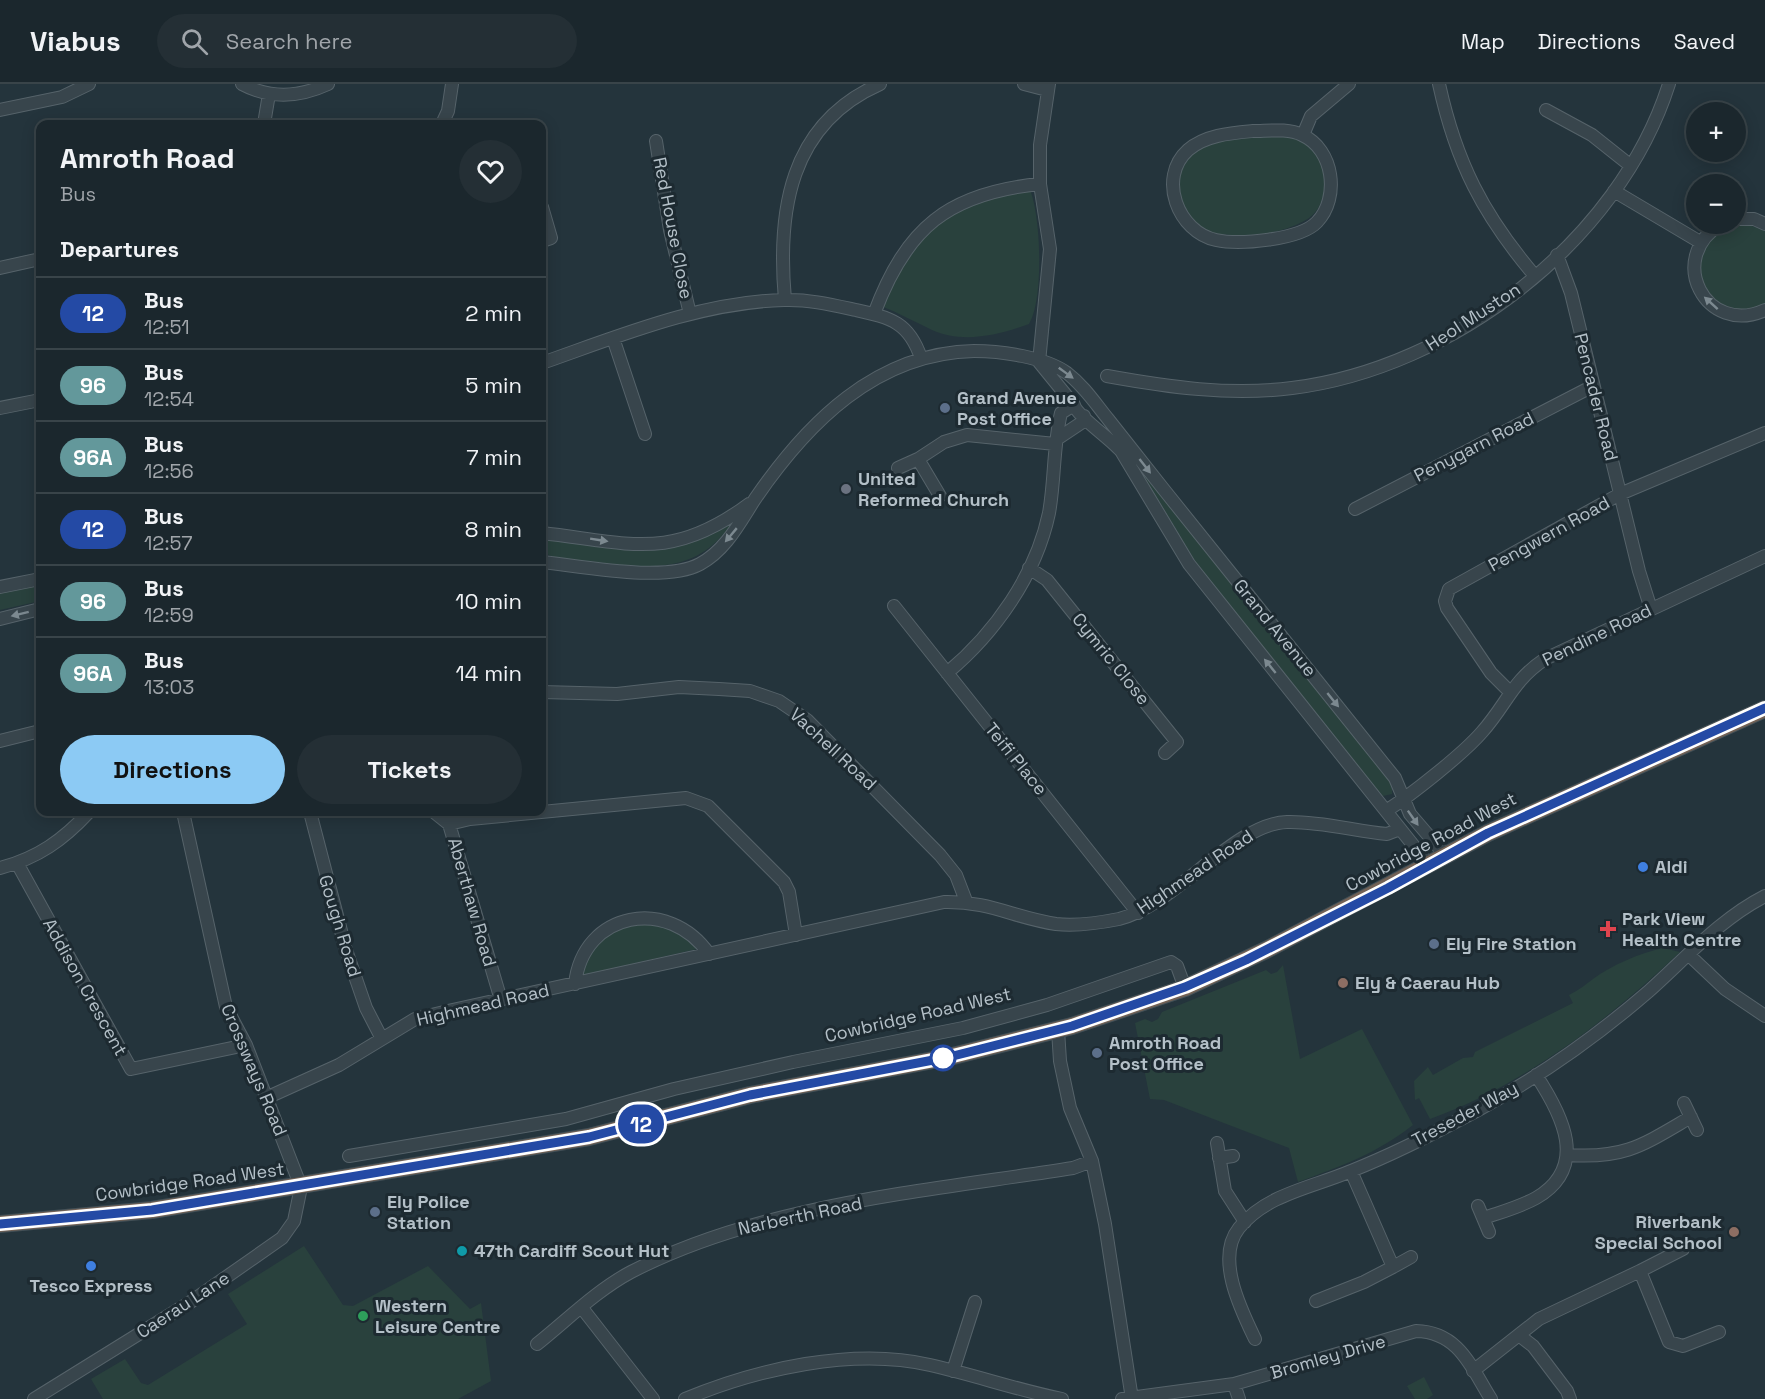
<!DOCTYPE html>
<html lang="en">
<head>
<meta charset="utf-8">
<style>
	body { margin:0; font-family:"Space Grotesk",sans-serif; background:#242f35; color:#f1f3f6; height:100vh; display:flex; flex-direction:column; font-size:22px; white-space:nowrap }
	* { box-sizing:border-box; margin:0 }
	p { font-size:20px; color:#a0a5aa }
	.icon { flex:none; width:33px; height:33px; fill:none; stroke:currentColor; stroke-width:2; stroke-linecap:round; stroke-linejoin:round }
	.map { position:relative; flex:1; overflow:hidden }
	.sheet { position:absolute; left:36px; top:36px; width:510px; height:696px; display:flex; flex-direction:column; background:#1b272d; border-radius:12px; box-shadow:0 3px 15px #0003,0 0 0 2px #394449 }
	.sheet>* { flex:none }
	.badge { padding:0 12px; border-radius:20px; font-size:21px; line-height:39px }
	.fabs { position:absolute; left:1686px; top:18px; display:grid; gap:12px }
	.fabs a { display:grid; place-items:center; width:60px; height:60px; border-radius:50%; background:#1b272d; box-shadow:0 3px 15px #0003,0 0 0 2px #394449; font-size:30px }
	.map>.badge { position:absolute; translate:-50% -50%; box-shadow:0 0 0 3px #fff }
	h2 { padding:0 24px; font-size:22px; line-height:54px }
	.round { display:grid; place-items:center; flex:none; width:63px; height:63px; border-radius:32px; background:#242f35 }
	.headline { display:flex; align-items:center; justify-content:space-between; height:102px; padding:0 24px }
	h1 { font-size:28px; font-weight:700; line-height:45px }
	.primary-button { display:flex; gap:12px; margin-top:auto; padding:12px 24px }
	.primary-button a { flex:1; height:69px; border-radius:36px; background:#8ccaf4; color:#111; font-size:24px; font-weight:700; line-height:69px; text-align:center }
	.primary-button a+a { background:#242f35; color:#f1f3f6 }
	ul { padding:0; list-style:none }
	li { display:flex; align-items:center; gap:18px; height:72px; padding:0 24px; border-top:2px solid #394449 }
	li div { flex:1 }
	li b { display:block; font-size:22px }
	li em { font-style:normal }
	li .badge { min-width:66px; font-weight:700; text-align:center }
	header { display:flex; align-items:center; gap:36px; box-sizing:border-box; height:84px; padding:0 30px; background:#1b272d; border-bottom:2px solid #394449 }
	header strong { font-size:28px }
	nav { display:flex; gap:33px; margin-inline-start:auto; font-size:21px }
	.search { width:420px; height:54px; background:#242f35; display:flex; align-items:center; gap:15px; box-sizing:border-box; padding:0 21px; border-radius:33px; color:#a0a5aa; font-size:22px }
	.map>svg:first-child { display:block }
	.green { fill:#29413d }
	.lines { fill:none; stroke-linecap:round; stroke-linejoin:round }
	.minor-casing { stroke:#56636a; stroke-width:14 }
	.highway-casing { stroke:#435057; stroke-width:18 }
	.minor { stroke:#38454c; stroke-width:12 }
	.highway { stroke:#726155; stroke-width:16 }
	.oneway { fill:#7c8990 }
	.line-casing { stroke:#fff; stroke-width:14 }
	.line { stroke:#244aa5; stroke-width:9 }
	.service-dot { fill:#5c6f8a; stroke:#1d2a31; stroke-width:2 }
	.worship-dot { fill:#6b7280; stroke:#1d2a31; stroke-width:2 }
	.shop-dot { fill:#3f7fe0; stroke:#1d2a31; stroke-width:2 }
	.health-dot { fill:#e0444e; stroke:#1d2a31; stroke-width:2 }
	.education-dot { fill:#8d6e63; stroke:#1d2a31; stroke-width:2 }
	.stop-dot { fill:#fff; stroke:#244aa5; stroke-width:3 }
	.culture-dot { fill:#0f9aa8; stroke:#1d2a31; stroke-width:2 }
	.leisure-dot { fill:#2e9e5b; stroke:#1d2a31; stroke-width:2 }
	.labels { text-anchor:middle; stroke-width:6; stroke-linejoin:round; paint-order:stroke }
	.street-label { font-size:18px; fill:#b4c0c8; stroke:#1d2a31 }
	.poi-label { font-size:18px; font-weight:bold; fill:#b4c0c8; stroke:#1d2a31; text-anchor:start }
</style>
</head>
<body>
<header>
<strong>Viabus</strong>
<div class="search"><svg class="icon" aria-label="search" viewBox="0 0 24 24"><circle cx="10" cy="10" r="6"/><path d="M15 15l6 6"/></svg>Search here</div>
<nav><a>Map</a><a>Directions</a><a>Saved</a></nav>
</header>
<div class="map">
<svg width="1765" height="1315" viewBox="0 0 1765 1315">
	<rect width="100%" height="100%" fill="#24343c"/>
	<path class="green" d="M1285,51C1297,56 1312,60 1318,73C1330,94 1327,125 1304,137C1279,151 1248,153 1220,150C1179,146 1162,90 1196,65C1220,47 1257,52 1285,51Z
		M1030,106C1041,132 1044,216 1029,240C999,251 963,260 932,246C915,238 899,229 881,222C908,151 956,117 1030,106Z
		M1735,141L1752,142L1765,147V220C1704,251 1671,156 1735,141Z
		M1132,372L1392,698V710L1383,712L1378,709L1202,489Z
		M730,440C729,445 722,451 717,457C681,492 632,482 587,477C575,476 551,477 543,466L544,459L550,456C611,462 675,478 730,440Z
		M40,499V517L0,526V508Z
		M654,838L689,853L697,865L583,891L584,877L605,851L627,840Z
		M1663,864L1680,868C1608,936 1524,1001 1430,1035L1419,1014L1415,1016L1414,997L1428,983L1433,991L1463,974L1473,973L1475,968L1573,919L1569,911C1579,906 1585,901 1593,895C1612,881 1640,869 1663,864Z
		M1283,881L1300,975L1362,945L1413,1041C1378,1069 1339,1083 1298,1098L1289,1064L1164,1016L1150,1015L1135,939L1145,935L1152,938L1158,935L1162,928L1266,886L1271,890L1277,888Z
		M304,1162L343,1221L353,1222L428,1182L470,1225L481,1219L491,1297L458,1315H103L91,1295L125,1275L141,1299L148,1301L247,1240L228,1210Z
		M1424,1293L1433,1311L1427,1315H1415L1407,1302Z"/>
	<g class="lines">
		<g class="minor-casing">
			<path id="minor" d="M242,0C270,15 300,13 328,0
				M1024,0L1047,6
				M1439,0C1456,78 1483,131 1535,192
				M0,26L62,13L89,0
				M1546,26L1592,51L1631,82
				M264,40L269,10
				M442,40L448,27L452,0
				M1253,47C1268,47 1288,44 1302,51C1334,65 1340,114 1317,138C1300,156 1239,161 1216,156C1178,148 1157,94 1188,66C1205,51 1231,49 1253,47Z
				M1303,51L1311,32L1349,0
				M656,57L670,146L690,230
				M1614,107L1700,158
				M542,123L551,154L542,157
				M1736,135H1754L1765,140
				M1721,140C1665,174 1706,253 1765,226
				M1557,171L1571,209L1639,487L1651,525
				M0,184L40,175
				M785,216C777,128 789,40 880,0
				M874,230C906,144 948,109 1040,100
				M613,254L645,350
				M1039,278L1074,321C1077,332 1111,355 1121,367L1189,480L1429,781
				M1039,278L1050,165L1040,100V61L1049,0
				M542,279C619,252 701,218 784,216C808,215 833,221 856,226C891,234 909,238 921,274
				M1107,292C1168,303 1230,312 1292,304C1453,284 1619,157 1669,0
				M0,324L40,316
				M1057,355L1081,339L1084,332
				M898,384L918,375
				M940,412L918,375L944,358L967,351L1055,360
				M1355,425L1593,302
				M542,449C630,459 671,478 749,420
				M542,478C582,482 665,499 700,480C726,466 740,438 755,415C807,339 876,269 974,267C1001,267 1045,273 1067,289C1084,302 1095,319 1108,335C1127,359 1146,383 1165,407C1242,503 1318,598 1395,694L1410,730L1446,772
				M1029,484L1047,496L1177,658L1165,669
				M0,503L40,495
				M894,522L1138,829
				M0,535L40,525
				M947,589C995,549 1036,491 1049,429C1055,396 1053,362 1061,329L1074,321
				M1509,607L1491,589L1447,524L1445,517L1449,505L1620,410L1765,349
				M542,608L617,610L679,603L719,605L750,607L779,617L807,636L940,771L956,791L966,817
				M0,657L40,647
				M1386,727C1411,711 1463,670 1482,648C1507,620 1512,597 1545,575L1765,472
				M310,728L346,866L366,924L381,953
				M434,728L449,740L501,916
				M449,740L470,735L686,714L708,722L784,798L789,808L796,851
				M17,779L131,985L246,961
				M0,784C38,774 63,756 89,728
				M1689,871L1725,905L1765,932
				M575,900C583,827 669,812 709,870
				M1058,946L1060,977L1070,1024L1092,1077L1105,1140L1132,1315
				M266,1014L339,981L415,935L448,927L944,818C989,817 1015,834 1056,840C1076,842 1099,839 1119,835C1175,821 1235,739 1287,738C1320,737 1355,747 1387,750L1400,745
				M1684,1019L1697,1046
				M1217,1059L1225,1107L1245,1138
				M1568,1071C1625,1075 1643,1061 1691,1033
				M349,1072L566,1035L674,1005L793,978L963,944L1047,921L1171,878L1177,882L1185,904
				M1219,1074L1233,1072
				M1478,1122L1489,1148
				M1484,1134C1501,1128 1520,1123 1536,1114C1589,1083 1563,1032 1536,991
				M1393,1183L1411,1173
				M1640,1187L1683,1165
				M1316,1217L1364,1198L1393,1183L1351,1087
				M582,1224L653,1315
				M1520,1252L1533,1262L1567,1307L1570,1315
				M1255,1255C1241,1226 1215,1174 1239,1144C1266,1110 1314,1103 1351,1087C1394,1070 1437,1048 1478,1026C1539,993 1597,952 1649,907C1686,874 1720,835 1765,812
				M537,1260C567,1236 597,1206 631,1188C762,1120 928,1107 1073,1084L1092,1077
				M953,1287L975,1218
				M1473,1287L1539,1235L1640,1187L1669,1258L1683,1262L1719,1248
				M1234,1300L1239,1315
				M34,1315L192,1217L282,1154L294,1137L301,1103L246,961L226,923L183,728
				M685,1315C757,1285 853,1263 930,1281C975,1291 1017,1306 1062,1315
				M1122,1315L1234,1300L1416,1247C1459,1248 1471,1283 1491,1315"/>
		</g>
		<g class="highway-casing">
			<path id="highway" d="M0,1140L152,1126L589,1053L750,1011L949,973L1072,942L1185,904L1266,866L1488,749L1765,625"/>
		</g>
		<use href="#minor" class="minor"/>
		<use href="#highway" class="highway"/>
	</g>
	<defs><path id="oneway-solid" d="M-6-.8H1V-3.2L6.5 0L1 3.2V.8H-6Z" transform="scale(1.5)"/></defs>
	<g class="oneway">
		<use href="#oneway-solid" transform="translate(1711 219) rotate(-138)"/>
		<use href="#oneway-solid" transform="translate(1066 289) rotate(36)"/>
		<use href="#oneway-solid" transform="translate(1145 382) rotate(52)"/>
		<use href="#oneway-solid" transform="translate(731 451) rotate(130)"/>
		<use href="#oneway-solid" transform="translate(599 456) rotate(9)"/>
		<use href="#oneway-solid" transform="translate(20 530) rotate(166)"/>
		<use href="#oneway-solid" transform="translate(1270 582) rotate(-129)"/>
		<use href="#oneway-solid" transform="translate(1333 616) rotate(51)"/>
		<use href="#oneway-solid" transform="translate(1413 734) rotate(55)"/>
	</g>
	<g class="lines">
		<g class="line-casing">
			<path id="line" d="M0,1140L152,1126L589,1053L750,1011L949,973L1072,942L1185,903L1246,876L1388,804L1488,749L1765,624"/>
		</g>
		<use href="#line" class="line"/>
	</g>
	<g class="service-dot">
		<circle cx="945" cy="324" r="6"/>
		<circle cx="1434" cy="860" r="6"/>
		<circle cx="1097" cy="969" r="6"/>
		<circle cx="375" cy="1128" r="6"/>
	</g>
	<circle class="worship-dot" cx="846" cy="405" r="6"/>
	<g class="shop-dot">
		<circle cx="1643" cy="783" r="6"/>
		<circle cx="91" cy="1182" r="6"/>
	</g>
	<path class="health-dot" d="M1605 836h6v6h6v6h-6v6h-6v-6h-6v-6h6z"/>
	<g class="education-dot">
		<circle cx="1343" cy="899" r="6"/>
		<circle cx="1734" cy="1148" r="6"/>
	</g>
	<circle class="stop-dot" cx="943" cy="974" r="12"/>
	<circle class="culture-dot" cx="462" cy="1167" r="6"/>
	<circle class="leisure-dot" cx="363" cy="1232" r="6"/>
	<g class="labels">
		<g class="street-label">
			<text transform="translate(673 144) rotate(79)" y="6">Red House Close</text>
			<text transform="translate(1473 233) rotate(-33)" y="6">Heol Muston</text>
			<text transform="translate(1596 313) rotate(76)" y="6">Pencader Road</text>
			<text transform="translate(1474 363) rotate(-27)" y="6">Penygarn Road</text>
			<text transform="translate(1549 450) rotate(-29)" y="6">Pengwern Road</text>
			<text transform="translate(1275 544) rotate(51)" y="6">Grand Avenue</text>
			<text transform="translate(1597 551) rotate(-26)" y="6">Pendine Road</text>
			<text transform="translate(1111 575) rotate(51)" y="6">Cymric Close</text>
			<text transform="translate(833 665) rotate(43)" y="6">Vachell Road</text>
			<text transform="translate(1016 675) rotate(51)" y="6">Teifi Place</text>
			<text transform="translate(1431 758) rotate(-28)" y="6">Cowbridge Road West</text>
			<text transform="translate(1195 788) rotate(-34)" y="6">Highmead Road</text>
			<text transform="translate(472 818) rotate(74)" y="6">Aberthaw Road</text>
			<text transform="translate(340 842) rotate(73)" y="6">Gough Road</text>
			<text transform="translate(85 903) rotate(61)" y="6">Addison Crescent</text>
			<text transform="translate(483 921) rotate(-13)" y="6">Highmead Road</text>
			<text transform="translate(918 931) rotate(-13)" y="6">Cowbridge Road West</text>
			<text transform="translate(254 986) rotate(67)" y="6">Crossways Road</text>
			<text transform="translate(1465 1030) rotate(-28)" y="6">Treseder Way</text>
			<text transform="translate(190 1098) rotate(-8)" y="6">Cowbridge Road West</text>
			<text transform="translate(800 1132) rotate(-12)" y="6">Narberth Road</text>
			<text transform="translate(183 1221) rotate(-33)" y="6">Caerau Lane</text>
			<text transform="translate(1328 1273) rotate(-16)" y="6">Bromley Drive</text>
		</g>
		<g class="poi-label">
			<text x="957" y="320">Grand Avenue<tspan x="957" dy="21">Post Office</tspan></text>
			<text x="858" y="401">United<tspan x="858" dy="21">Reformed Church</tspan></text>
			<text x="1655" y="789">Aldi</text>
			<text x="1622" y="841">Park View<tspan x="1622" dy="21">Health Centre</tspan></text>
			<text x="1446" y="866">Ely Fire Station</text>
			<text x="1355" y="905">Ely &amp; Caerau Hub</text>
			<text x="1109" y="965">Amroth Road<tspan x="1109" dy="21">Post Office</tspan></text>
			<text x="387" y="1124">Ely Police<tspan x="387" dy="21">Station</tspan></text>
			<text x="1722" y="1144" text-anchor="end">Riverbank<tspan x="1722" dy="21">Special School</tspan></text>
			<text x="474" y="1173">47th Cardiff Scout Hut</text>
			<text x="91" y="1208" text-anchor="middle">Tesco Express</text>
			<text x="375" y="1228">Western<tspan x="375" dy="21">Leisure Centre</tspan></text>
		</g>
	</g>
</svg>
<div class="fabs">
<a>+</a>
<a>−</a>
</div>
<b class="badge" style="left:641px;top:1040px;background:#244aa5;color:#fff">12</b>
<section class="sheet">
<div class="headline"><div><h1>Amroth Road</h1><p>Bus</p></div><a class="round"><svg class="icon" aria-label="heart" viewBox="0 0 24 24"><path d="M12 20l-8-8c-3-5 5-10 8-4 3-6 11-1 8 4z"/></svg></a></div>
<h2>Departures</h2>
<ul>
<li><span class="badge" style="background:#244aa5;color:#fff">12</span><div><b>Bus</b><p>12:51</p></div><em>2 min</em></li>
<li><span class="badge" style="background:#63989b;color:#fff">96</span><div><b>Bus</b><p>12:54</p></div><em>5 min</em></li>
<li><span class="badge" style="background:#63989b;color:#fff">96A</span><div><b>Bus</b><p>12:56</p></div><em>7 min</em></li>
<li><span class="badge" style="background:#244aa5;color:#fff">12</span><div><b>Bus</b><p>12:57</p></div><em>8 min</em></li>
<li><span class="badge" style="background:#63989b;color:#fff">96</span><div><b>Bus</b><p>12:59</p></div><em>10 min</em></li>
<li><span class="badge" style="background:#63989b;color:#fff">96A</span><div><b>Bus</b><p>13:03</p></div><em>14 min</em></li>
</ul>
<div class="primary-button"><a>Directions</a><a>Tickets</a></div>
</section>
</div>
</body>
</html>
